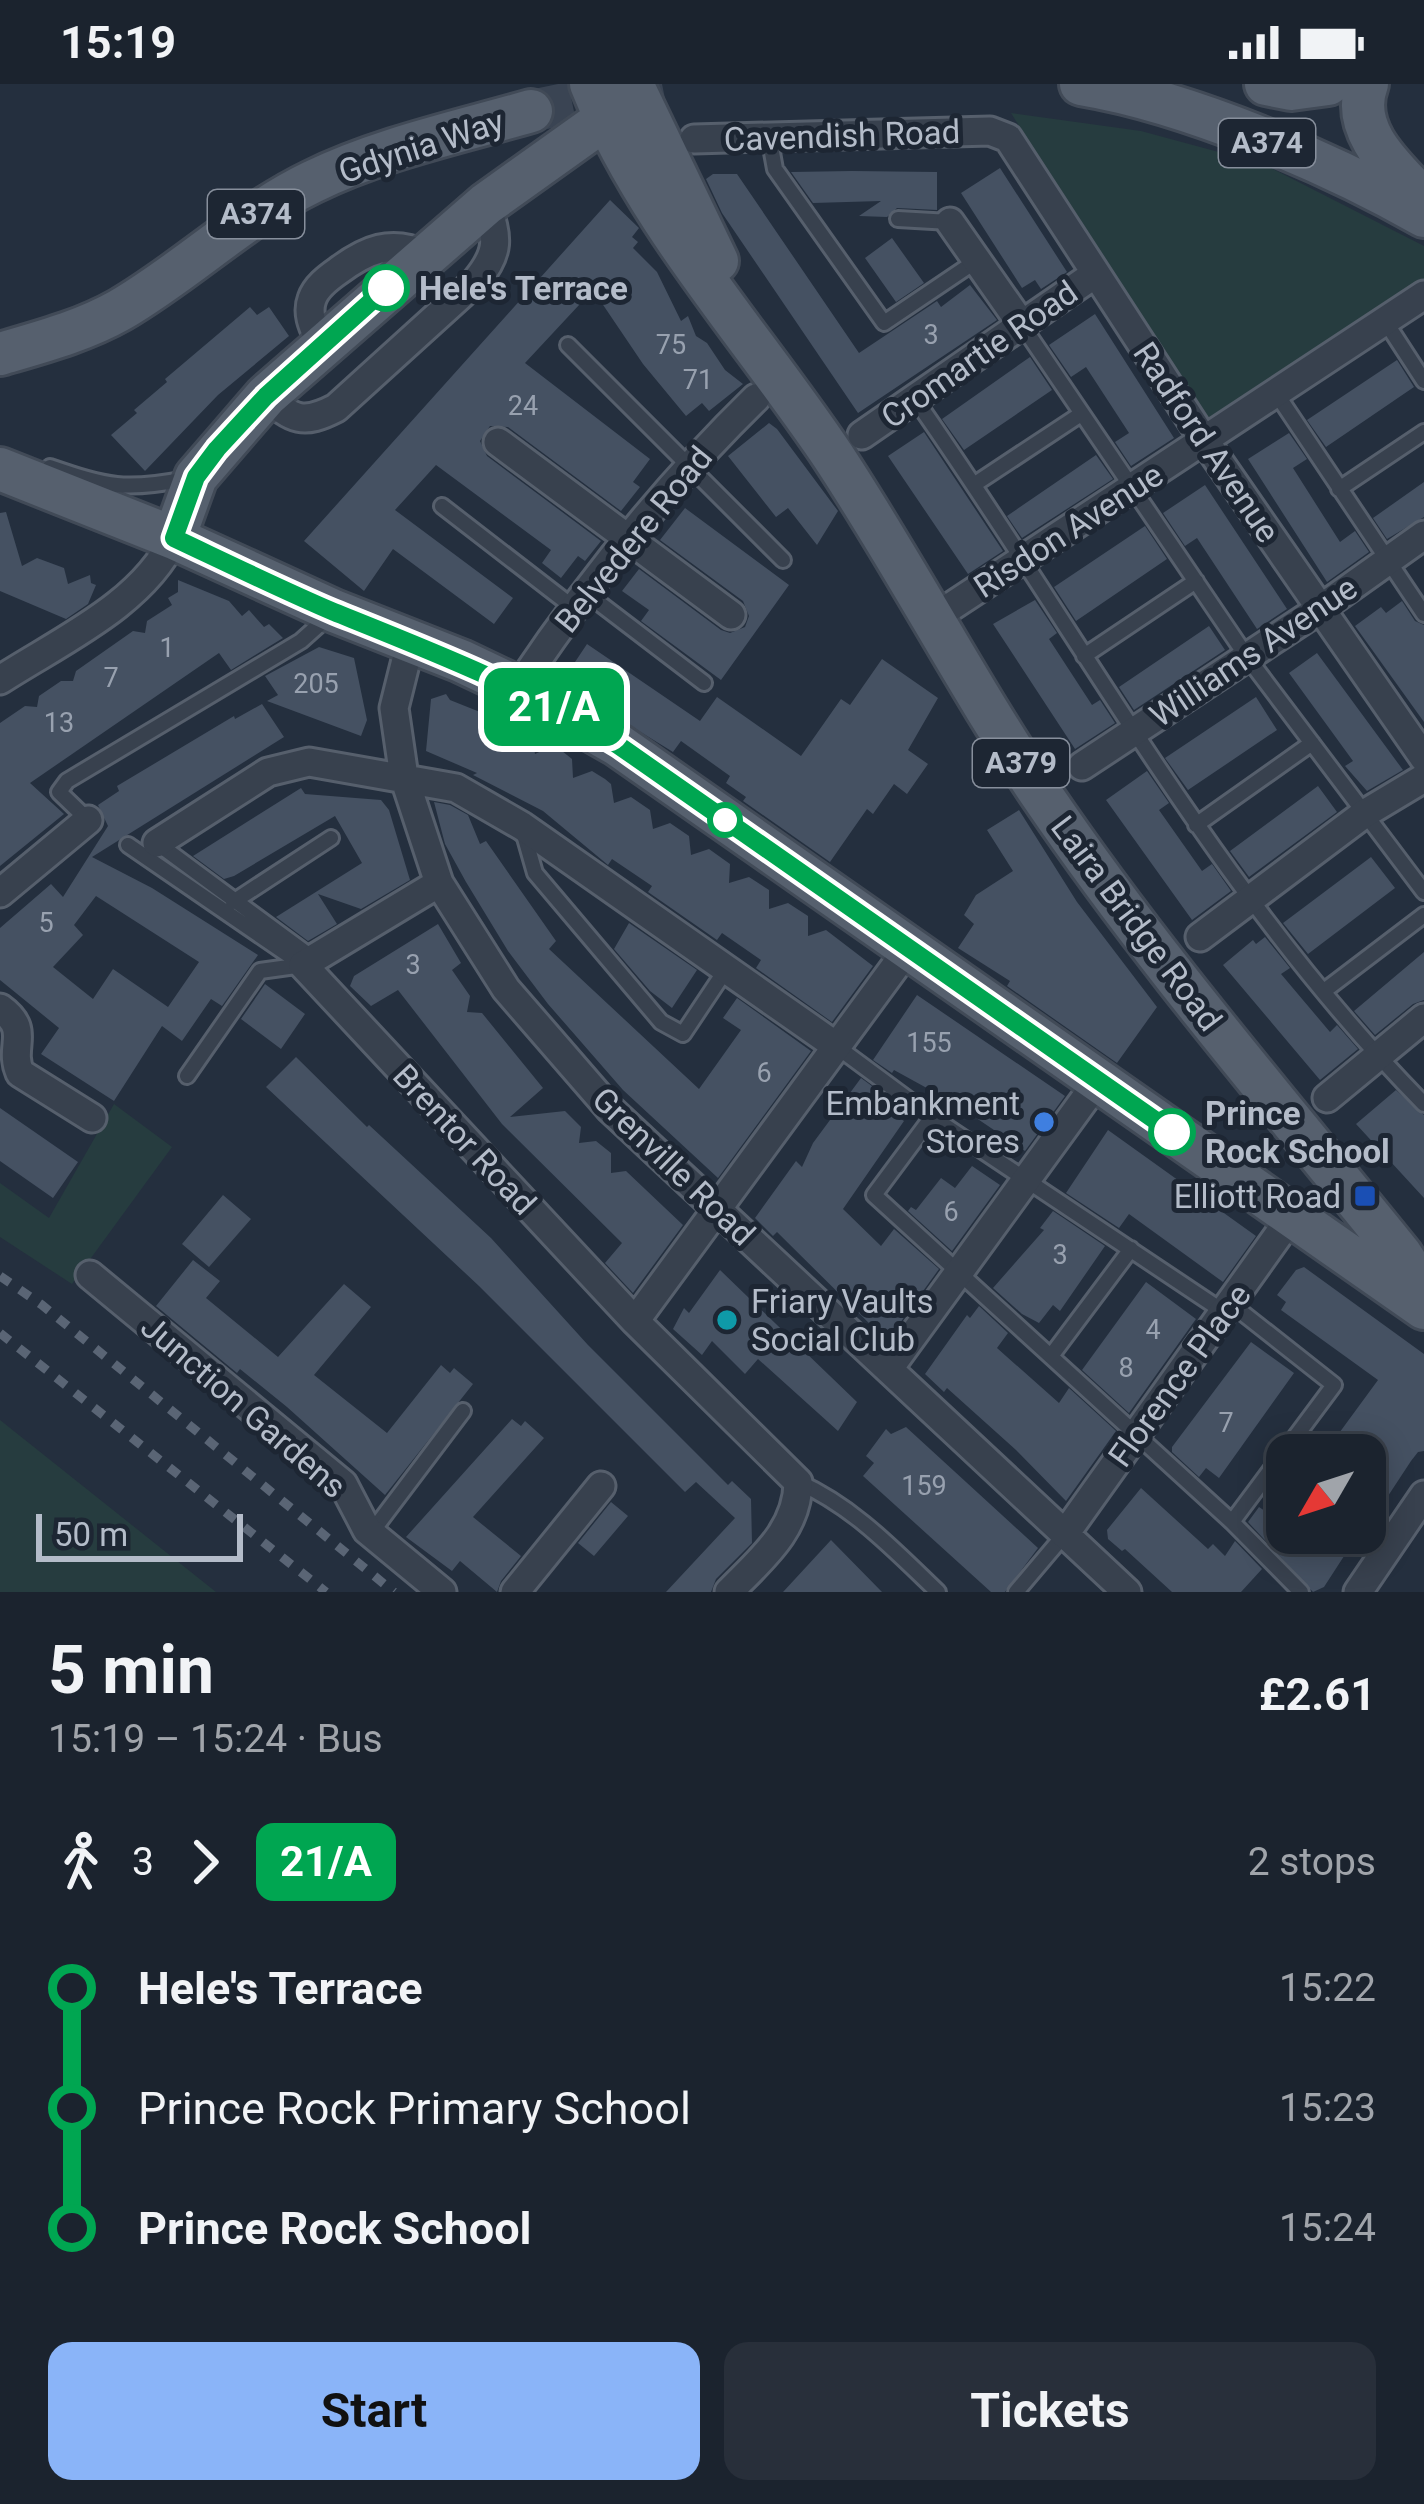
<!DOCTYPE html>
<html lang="en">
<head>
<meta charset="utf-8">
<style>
	body { margin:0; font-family:Roboto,sans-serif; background:#282f3a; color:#f1f3f6; height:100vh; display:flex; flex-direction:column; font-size:45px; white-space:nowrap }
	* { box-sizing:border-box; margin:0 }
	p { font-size:39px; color:#a0a4aa }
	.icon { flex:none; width:66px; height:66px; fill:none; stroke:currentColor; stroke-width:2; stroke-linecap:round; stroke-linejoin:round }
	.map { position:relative; height:1508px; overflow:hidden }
	.sheet { display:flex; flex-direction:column; background:#1b232e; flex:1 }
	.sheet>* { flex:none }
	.badge { padding:0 24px; border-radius:18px; font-size:42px; line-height:78px }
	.needle { width:78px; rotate:231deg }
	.tools { position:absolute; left:1266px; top:1350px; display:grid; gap:24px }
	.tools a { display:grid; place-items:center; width:120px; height:120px; border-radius:24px; background:#1b232e; box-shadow:0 6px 30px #0003,0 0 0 3px #39404a; font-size:60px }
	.scale { position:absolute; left:36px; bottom:30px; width:207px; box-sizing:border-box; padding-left:12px; border:6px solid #b4bcc9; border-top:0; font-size:33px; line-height:42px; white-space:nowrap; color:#b4bcc9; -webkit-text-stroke:9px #1d2633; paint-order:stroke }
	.map>.badge { position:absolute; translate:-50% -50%; box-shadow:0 0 0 6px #fff }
	.legs { display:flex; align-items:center; gap:18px; height:132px; padding:0 48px; font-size:39px }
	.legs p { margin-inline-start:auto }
	.overview { display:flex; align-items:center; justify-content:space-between; height:204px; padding:0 48px }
	h1 { font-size:66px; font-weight:700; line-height:90px }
	.cta { display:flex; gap:24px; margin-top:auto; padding:24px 48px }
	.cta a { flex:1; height:138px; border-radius:24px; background:#8ab4f8; color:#111; font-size:48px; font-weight:700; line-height:138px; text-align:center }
	.cta a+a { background:#282f3a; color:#f1f3f6 }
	ul { padding:0 48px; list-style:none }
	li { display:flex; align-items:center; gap:42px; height:120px; font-size:45px }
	li i { display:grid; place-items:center; width:18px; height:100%; margin:0 15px; background:currentColor }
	li i::after { content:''; width:30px; height:30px; margin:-15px; border:9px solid; border-radius:50%; background:#1b232e }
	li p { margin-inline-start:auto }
	li:first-child i { background:linear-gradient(#0000 50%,currentColor 0) }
	li:last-child i { background:linear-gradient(currentColor 50%,#0000 0) }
	.status { display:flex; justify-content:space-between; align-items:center; height:84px; padding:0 60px; background:#1b232e; direction:ltr }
	.status svg { height:33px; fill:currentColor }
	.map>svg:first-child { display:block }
	.green { fill:#263c3f }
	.building { fill:#455162; fill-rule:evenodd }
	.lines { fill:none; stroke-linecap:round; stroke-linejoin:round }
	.primary-tunnel { stroke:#3a4453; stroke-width:42; stroke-dasharray:42 21; stroke-linecap:butt }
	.service-casing { stroke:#565f6c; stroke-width:20 }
	.minor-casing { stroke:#565f6c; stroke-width:33 }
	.primary-casing { stroke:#414a57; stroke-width:48 }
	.service { stroke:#38414e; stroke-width:14 }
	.minor { stroke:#38414e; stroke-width:27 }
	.primary { stroke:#56606e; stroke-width:42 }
	.rail { stroke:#5a6575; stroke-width:9; stroke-dasharray:12 12; stroke-linecap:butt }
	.line-1-casing { stroke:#fff; stroke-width:27 }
	.line-1 { stroke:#00a651; stroke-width:18 }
	.stop-1-dot { fill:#fff; stroke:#00a651; stroke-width:6 }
	.shop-dot { fill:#3f7fe0; stroke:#1d2633; stroke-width:4.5 }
	.transit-dot { fill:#1a4fb4; stroke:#1d2633; stroke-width:4.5 }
	.culture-dot { fill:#0f9aa8; stroke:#1d2633; stroke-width:4.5 }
	.labels { text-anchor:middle; stroke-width:10; stroke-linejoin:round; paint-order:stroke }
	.number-label { font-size:27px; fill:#98a1af }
	.shield { fill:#1d2633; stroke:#878f9c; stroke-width:3 }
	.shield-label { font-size:30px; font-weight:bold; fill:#b4bcc9 }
	.street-label { font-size:33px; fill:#b4bcc9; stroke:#1d2633 }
	.stop-label { font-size:33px; font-weight:bold; fill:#b4bcc9; stroke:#1d2633; text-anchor:start }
	.poi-label { font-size:33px; fill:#b4bcc9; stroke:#1d2633; text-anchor:end }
</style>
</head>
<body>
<div class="status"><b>15:19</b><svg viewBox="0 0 49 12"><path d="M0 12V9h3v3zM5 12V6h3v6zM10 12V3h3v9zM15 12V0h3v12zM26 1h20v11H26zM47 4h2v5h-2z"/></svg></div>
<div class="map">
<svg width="1424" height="1508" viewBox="0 0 1424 1508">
	<rect width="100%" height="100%" fill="#242f3e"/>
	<path class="green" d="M1011,29L1141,47L1263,80L1424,162V195L1206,343Z
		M114,1020L172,1063L72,1200L0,1153V1099L49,1134Z
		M0,1336L216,1508H0Z"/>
	<path class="building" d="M1000,84L1067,188L1041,205L1035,196L1022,204L961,109Z
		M852,87L937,88V126L897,124L887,133L859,132L881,117L813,119L791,88Z
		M713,90H737L859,269L937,217L941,223L970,201L997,236L858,329L722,129L706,95Z
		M610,116L639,144L632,153L638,158L633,164L657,188L681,237L688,232L696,252L707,259L725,286L743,300L709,327L702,319L686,332L643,280L593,206L525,279L650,375L633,398L640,403L621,427L508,343L490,342L480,357L487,372L601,457L585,477L578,472L561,494L542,479L551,466L436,381L395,426L513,514L494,540L393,465L364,507L304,457Z
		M892,154L924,199L896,218L865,174Z
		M250,223L257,231L269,223L289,252L218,311L145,387L111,351L137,329L134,326L167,298L165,295Z
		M1095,230L1174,354L1131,382L1115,358L1129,349L1086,283L1071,293L1049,261Z
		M1030,273L1052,306L964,366L942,335Z
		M1397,276L1414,303L1326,363L1307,336Z
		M769,339L777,345L838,427L817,461L788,424L776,433L728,372Z
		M924,348L1003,467L968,490L888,372Z
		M1289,349L1307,375L1293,384L1340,458L1355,447L1369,468L1327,498L1248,375Z
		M1096,371L1113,395L1022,454L1007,432Z
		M1424,398V433L1387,455L1373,434Z
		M1205,401L1287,525L1257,545L1197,454L1185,462L1163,429Z
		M685,424L789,501L721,596L641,537L649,526L622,507L639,485L721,546L730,549L745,543L749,532L743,517L660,456Z
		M6,428L22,482L37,474L64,484L68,500L90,491L91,499L96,501L88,520L66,535L0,507V429Z
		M1145,442L1167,475L1076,537L1054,503Z
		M178,496L229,517L242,532L249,526L264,543L269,540L283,554L231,586L219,569L30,699L64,730L0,782V639L25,622L37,623L39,612L61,597H73L76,587L133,547L145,549L147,537L172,521L168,514L178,508Z
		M1035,516L1057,549L1049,555L1092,621L1100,616L1115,639L1075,665L993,540Z
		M1402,517L1415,537L1424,541V638L1355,542L1381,523L1386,529Z
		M1209,542L1225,566L1134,626L1119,603Z
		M587,560L700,637L717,613L801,672L841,615L850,621L882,575L938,614L908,666L928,680L907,710L894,700L873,730L867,725L830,778L743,717L746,713L726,699L730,692L681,657L673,668L561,599Z
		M319,563L354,574L367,636L361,652L267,617L278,611L265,592Z
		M1317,569L1403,686L1367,707L1345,682L1353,677L1289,589Z
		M446,610L450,616L490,632L492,651L510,641L532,652L535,670L552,662L562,667L572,675L573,694L592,687L605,695L611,700L614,719L631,713L650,726L653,745L670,739L689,752L691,771L709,765L730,780L729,799L749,793L769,806V825L788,819L808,832V852L826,846L873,882L832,938L756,884L761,876L722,849L717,856L648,808L652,802L612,775L608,781L543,727L473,691L477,689L426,667L431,615Z
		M1256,613L1277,646L1188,706L1165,674Z
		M262,620L284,653L92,773L152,804L258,871L222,922L211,915L182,957L162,942L114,1017L41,970L59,944L0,896V844L51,800L63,813L108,742L98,721L119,707L117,702L234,632L235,635ZM96,812L199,878L168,923L113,885L93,915L53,883L83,851L74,841Z
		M1147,687L1169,719L1159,726L1202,787L1212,780L1231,807L1192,836L1106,716Z
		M1318,702L1337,728L1249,793L1230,767Z
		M301,704L305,710L381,716L389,726L410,796L361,825L318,810L337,840L308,857L276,833L362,779L335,732L234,792L224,795L193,772Z
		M434,718L450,721L468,731L480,760L486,757L556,857L549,865L699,1005L741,946L723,934L737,914L811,967L718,1094L623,1006L548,920L508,867L466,798L445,760Z
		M1019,726L1077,818L1157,923L1117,979L1007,902L1010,897L958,864L974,840L964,831L976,811L1013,787L987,746Z
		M1371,773L1395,804L1308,870L1283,839Z
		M629,839L697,886L672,924L650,907L614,865Z
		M438,840L461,879L452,886L470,912L467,928L482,929L543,1004L510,1033L565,1027L581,1043L579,1059L596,1057L611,1069V1089L626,1087L683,1141L633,1209L605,1179L622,1159L502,1040L398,906L371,922L350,902L354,892Z
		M1265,853L1290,884L1281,890L1330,948L1337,941L1358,965L1320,996L1223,881L1253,856L1256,860Z
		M1424,868V916L1413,920L1375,951L1354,927Z
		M265,900L305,930L281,965L241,935Z
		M917,911L1065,1012L1025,1067L954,1019L894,986L892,989L873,976Z
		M296,973L367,1043L369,1041L491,1154L588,1261L728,1401L732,1397L751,1415L752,1459L716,1495L711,1508H666L735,1434L696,1398L685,1408L479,1202L266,1003Z
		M861,994L880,1008L874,1017L904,1037L843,1125L881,1162L894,1145L939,1185L887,1257L777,1148L773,1152L755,1134L796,1077L802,1083L813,1059Z
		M1396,1006L1424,1031V1114L1356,1040Z
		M0,1024L78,1078L53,1114L0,1077Z
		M1108,1046L1256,1152L1223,1198L1129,1130L1119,1144L1066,1109Z
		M972,1082L1000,1101L952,1167L908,1127L911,1123L916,1126L941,1094L955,1104Z
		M223,1111L251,1135L209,1183L182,1160Z
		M1053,1127L1105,1162L1060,1227L1053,1221L1039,1239L1022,1230L993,1204L1044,1146L1040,1144Z
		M193,1176L220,1197L206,1214L278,1273L344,1200L371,1223L314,1291L387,1349L441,1281L450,1289L454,1284L473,1300L385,1411L287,1323L240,1285L237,1289L156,1222Z
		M1304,1183L1424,1270V1367L1418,1368L1411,1377L1365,1447V1371H1323L1378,1296L1281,1226L1286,1218L1277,1211L1296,1186Z
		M720,1186L857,1318L838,1347L758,1275L745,1290L712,1257L702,1271L673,1245L684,1224L689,1229Z
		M1146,1198L1196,1235L1129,1329L1082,1286Z
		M979,1222L1008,1249L997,1264L1059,1319L1069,1304L1116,1347L1066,1417L1016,1366L947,1304L944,1308L925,1290L967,1231L970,1234Z
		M1251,1258L1294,1289L1219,1394L1206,1384L1199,1393L1172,1368V1363Z
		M512,1335L521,1342L525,1337L544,1354L473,1433L521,1472L501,1497L497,1508L460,1477L452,1487L406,1453Z
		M906,1343L1038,1464L1005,1508H991L863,1392L874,1379L866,1372L886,1345L891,1350Z
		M1141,1404L1208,1465L1213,1460L1225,1472L1235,1457L1262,1485L1241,1508H1172L1125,1465L1122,1467L1108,1455L1107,1446Z
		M611,1418L628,1432L594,1472L578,1459Z
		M1259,1423L1287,1442V1449H1359L1324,1503L1313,1508L1248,1438Z
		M831,1456L882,1508H783Z"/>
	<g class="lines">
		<path class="primary-tunnel" d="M531,27L662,0"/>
		<g class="service-casing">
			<path id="service" d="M769,52L775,85L884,239L976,177
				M898,135L950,138
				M1385,237L1424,297
				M1022,241L1247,573L1424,808
				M568,261L783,476
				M1276,309L1424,530
				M915,315C1082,553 1218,811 1424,1020
				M50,383C108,403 125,407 186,395
				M975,400L1081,330
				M1339,405L1424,348
				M442,422L574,524
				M586,509L704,599
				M1084,572L1196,497
				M88,736L59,708L67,697L301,557L330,531
				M1196,741L1312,659
				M523,747L535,789L661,938L683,950L727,884
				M157,759L314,875
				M128,761L303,881
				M233,818L331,754
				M1324,907L1424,831
				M836,962L932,1033L1224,1228
				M187,992L260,887L303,881
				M932,1033L874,1111L1232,1438L1301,1508
				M1230,1219L1334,1301L1232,1438
				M1051,1272L1131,1165
				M798,1398C854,1423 894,1466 938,1508
				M371,1449L463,1327
				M1016,1508L1065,1450"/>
		</g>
		<g class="minor-casing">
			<path id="minor" d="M694,55L990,47L1008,54L1204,356L1424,674
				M950,138L1022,241
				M321,260C315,246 306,231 312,215C316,203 328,194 338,187C366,166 391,155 425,171
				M266,312C293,336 303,341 336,324L476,197C500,168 498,154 486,120
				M862,351L1095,190
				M498,358L731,531
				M952,522L1424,211
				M411,556L394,624L404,693L439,799L506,905L610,1025L1127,1508
				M0,596C60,557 142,521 174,454
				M518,604C588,499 667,401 756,314
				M1082,682L1320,525L1424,451
				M157,759L268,688L309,678L456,704L522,742L836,962
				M439,799L303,881L635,1237L798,1398C798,1446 760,1476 729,1508
				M0,809L88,736
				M1200,853L1364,730L1424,694
				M0,924C32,947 8,961 20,989L92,1034
				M1327,1014L1424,934
				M90,1191L343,1400L367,1446L442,1508
				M635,1237L908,865
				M890,1283L1098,997
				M1065,1450L1292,1132
				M515,1508L601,1402
				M1358,1508L1424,1411"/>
		</g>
		<g class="primary-casing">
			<path id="primary" d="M591,0C646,137 751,250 833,372C907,484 968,603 1043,713C1152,873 1279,1020 1401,1171L1424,1207
				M632,0L717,177
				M1081,0C1189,18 1329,78 1424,132
				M1266,0L1291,5L1328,0
				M1367,0C1349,47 1395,85 1424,116
				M0,270C41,258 83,247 120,226C187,187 242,132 312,98C379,65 458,48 531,27
				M0,385L174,454L334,527L461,577L518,604L618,661L1424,1224
				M174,454L196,393L266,312L486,120L605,35L639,18"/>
		</g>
		<use href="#service" class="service"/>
		<use href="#minor" class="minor"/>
		<use href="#primary" class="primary"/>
		<path class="rail" d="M0,1192L42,1221L394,1508
			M0,1249L326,1508"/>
	</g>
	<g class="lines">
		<g class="line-1-casing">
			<path id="line-1" d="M386,204L266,312L217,365L196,393L174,454C227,479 280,505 334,528C436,569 524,603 618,661L1172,1048"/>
		</g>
		<use href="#line-1" class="line-1"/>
	</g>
	<g class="stop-1-dot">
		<circle cx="386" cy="204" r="21"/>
		<circle cx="725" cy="736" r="15"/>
		<circle cx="1172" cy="1048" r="21"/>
	</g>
	<circle class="shop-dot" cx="1044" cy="1038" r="12"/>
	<rect class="transit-dot" x="1353" y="1100" width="24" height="24" rx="6"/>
	<circle class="culture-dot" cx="727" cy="1236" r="12"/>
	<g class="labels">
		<g class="number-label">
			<text x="931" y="260">3</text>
			<text x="671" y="270">75</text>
			<text x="698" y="305">71</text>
			<text x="523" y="331">24</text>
			<text x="167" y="573">1</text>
			<text x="111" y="603">7</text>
			<text x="316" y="609">205</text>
			<text x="59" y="648">13</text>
			<text x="46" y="848">5</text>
			<text x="413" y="890">3</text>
			<text x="929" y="968">155</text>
			<text x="764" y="998">6</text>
			<text x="951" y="1137">6</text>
			<text x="1060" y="1180">3</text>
			<text x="1153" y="1255">4</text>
			<text x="1126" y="1293">8</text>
			<text x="1226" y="1348">7</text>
			<text x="924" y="1411">159</text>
		</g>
		<g class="shield">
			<rect x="1219" y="35" width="96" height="48" rx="9"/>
			<rect x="208" y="106" width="96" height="48" rx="9"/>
			<rect x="973" y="655" width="96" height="48" rx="9"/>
		</g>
		<g class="shield-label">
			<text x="1267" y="69">A374</text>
			<text x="256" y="140">A374</text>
			<text x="1021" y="689">A379</text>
		</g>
		<g class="street-label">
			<text transform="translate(842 51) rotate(-2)" y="12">Cavendish Road</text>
			<text transform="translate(421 62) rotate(-18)" y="12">Gdynia Way</text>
			<text transform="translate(979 270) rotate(-35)" y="12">Cromartie Road</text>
			<text transform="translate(1207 358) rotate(56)" y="12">Radford Avenue</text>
			<text transform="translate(1068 446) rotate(-33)" y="12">Risdon Avenue</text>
			<text transform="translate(633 455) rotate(-51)" y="12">Belvedere Road</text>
			<text transform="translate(1253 567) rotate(-34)" y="12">Williams Avenue</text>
			<text transform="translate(1137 839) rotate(53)" y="12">Laira Bridge Road</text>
			<text transform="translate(465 1055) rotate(47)" y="12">Brentor Road</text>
			<text transform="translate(674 1082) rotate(44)" y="12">Grenville Road</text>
			<text transform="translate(1179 1291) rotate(-54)" y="12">Florence Place</text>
			<text transform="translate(244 1322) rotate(41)" y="12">Junction Gardens</text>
		</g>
		<g class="stop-label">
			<text x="419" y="216">Hele's Terrace</text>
			<text x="1205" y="1041">Prince<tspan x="1205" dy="38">Rock School</tspan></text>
		</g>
		<g class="poi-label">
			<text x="1020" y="1031">Embankment<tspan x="1020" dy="38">Stores</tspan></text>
			<text x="1341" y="1124">Elliott Road</text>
			<text x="751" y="1229" text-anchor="start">Friary Vaults<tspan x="751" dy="38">Social Club</tspan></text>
		</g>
	</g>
</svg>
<div class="tools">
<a><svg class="needle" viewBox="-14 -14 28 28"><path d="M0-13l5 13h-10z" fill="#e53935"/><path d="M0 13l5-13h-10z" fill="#a0a4aa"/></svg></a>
</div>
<div class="scale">50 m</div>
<b class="badge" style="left:554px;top:623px;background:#00a651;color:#fff">21/A</b>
</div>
<section class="sheet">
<div class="overview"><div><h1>5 min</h1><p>15:19 – 15:24 · Bus</p></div><b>£2.61</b></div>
<div class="legs"><svg class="icon" aria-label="walk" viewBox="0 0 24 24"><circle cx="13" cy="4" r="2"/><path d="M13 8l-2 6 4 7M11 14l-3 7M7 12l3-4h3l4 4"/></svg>3<svg class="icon" aria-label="forward" viewBox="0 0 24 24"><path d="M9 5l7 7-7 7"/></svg><b class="badge" style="background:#00a651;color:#fff">21/A</b><p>2 stops</p></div>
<ul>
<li><i style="color:#00a651"></i><b>Hele's Terrace</b><p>15:22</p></li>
<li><i style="color:#00a651"></i><span>Prince Rock Primary School</span><p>15:23</p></li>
<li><i style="color:#00a651"></i><b>Prince Rock School</b><p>15:24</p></li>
</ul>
<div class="cta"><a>Start</a><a>Tickets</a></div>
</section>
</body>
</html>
